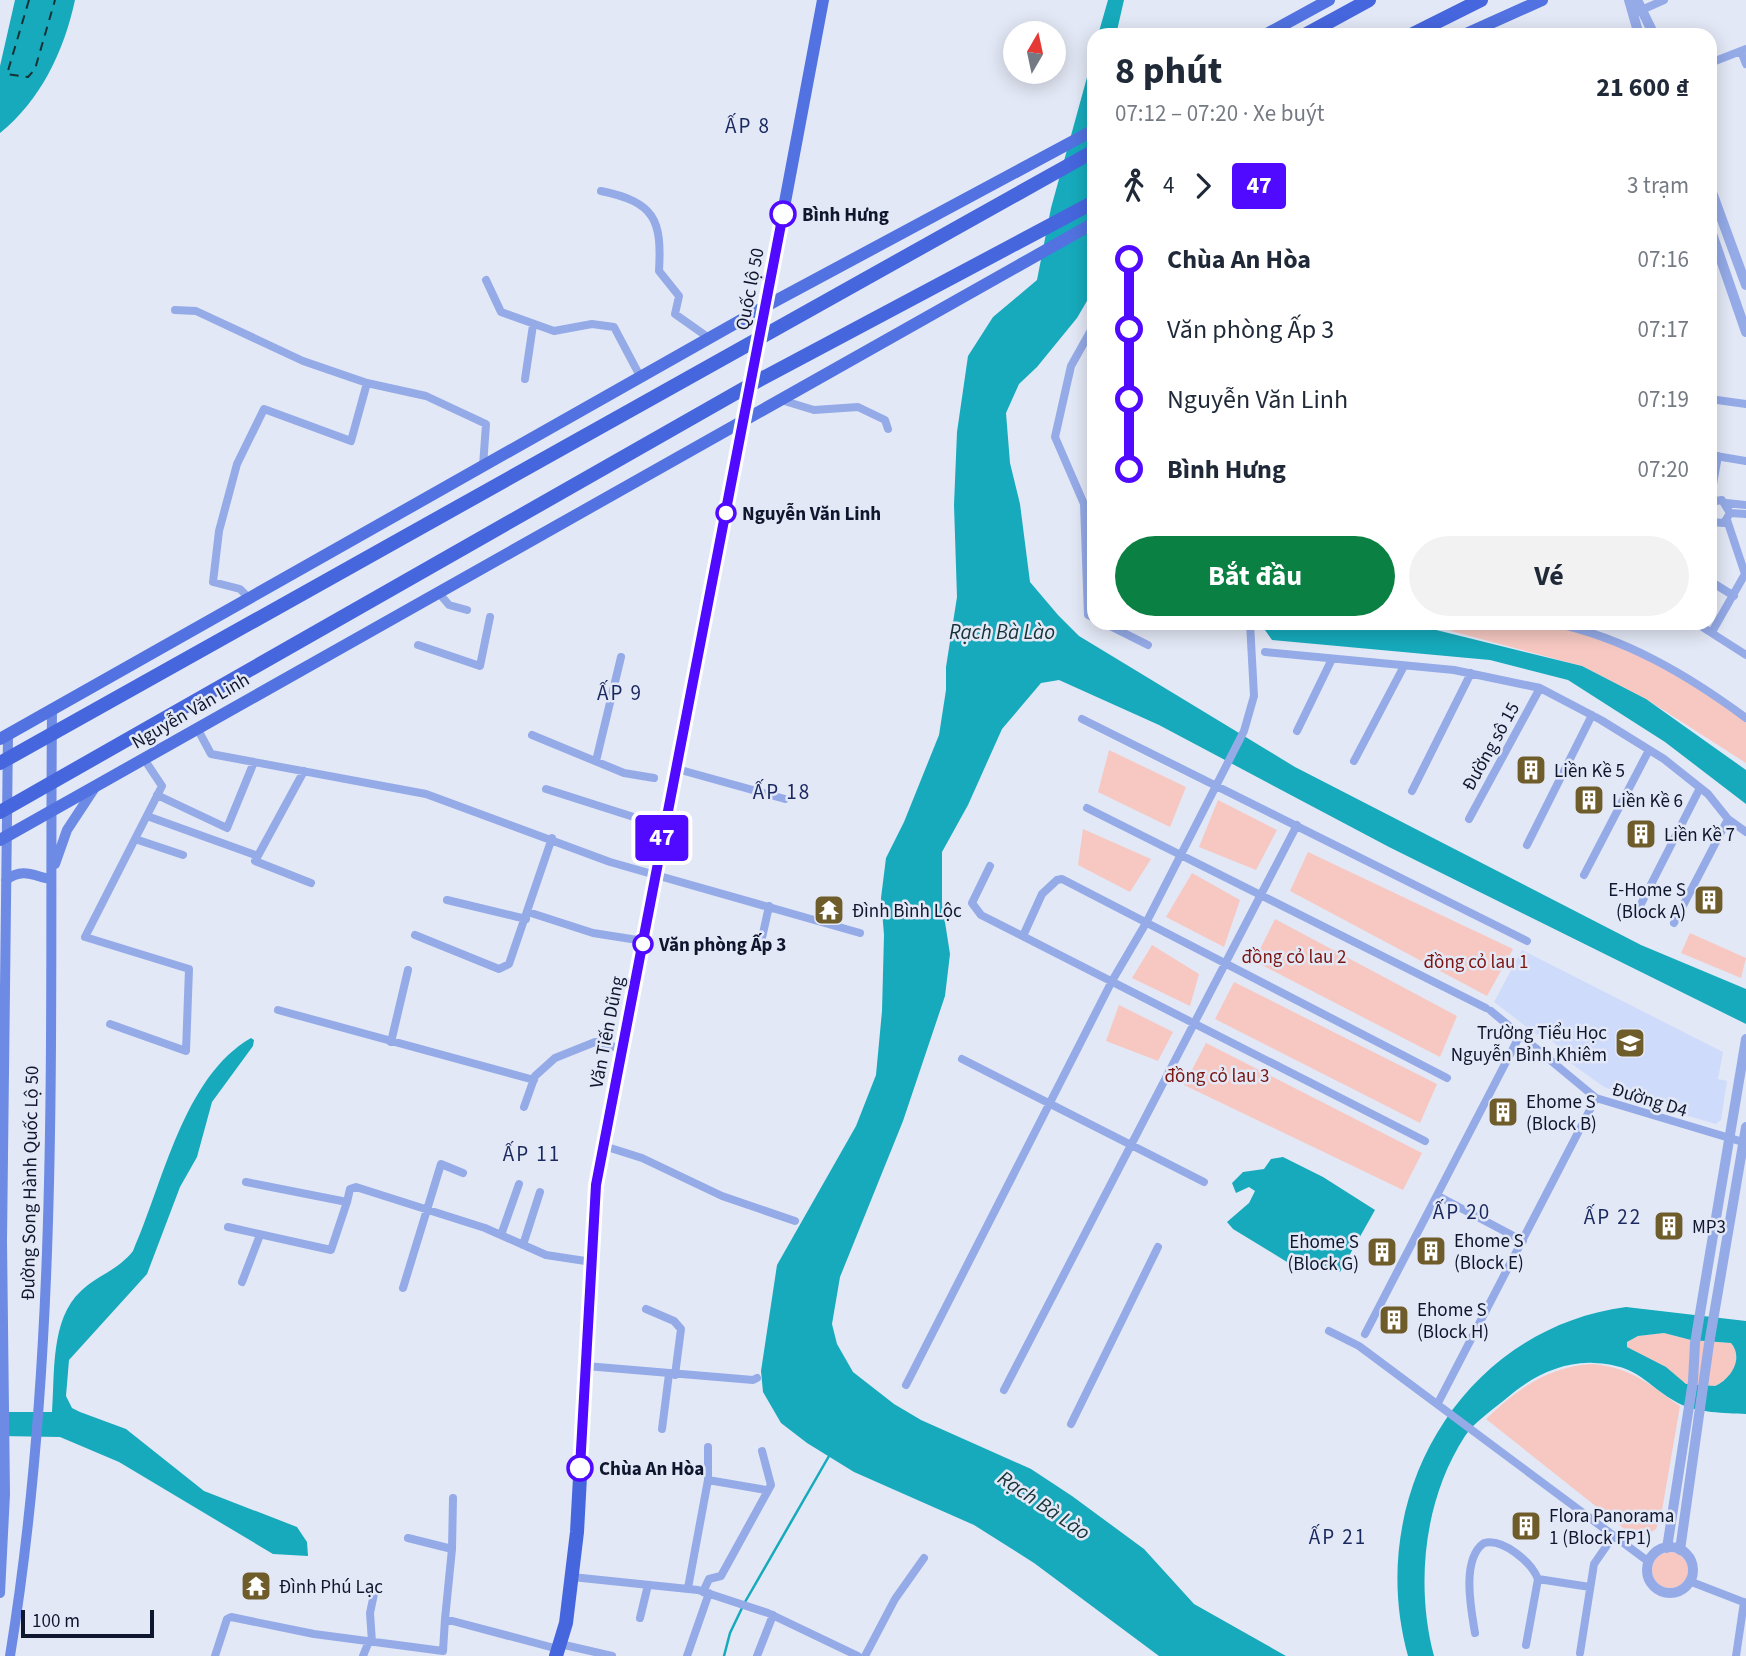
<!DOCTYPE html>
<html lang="vi">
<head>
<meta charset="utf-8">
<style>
	body { margin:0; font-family:"Source Sans 3",sans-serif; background:#f2f2f3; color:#1f2937; height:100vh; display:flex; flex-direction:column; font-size:26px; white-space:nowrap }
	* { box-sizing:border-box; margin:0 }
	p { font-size:23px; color:#747a83 }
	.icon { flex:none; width:38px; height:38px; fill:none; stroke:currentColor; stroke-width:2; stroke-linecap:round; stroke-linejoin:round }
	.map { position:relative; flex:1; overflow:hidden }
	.panel { position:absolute; left:1087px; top:28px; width:630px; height:602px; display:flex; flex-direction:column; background:#fff; border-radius:21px; box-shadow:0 4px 18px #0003 }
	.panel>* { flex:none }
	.badge { padding:0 14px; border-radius:5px; font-size:24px; line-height:46px }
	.needle { width:46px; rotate:9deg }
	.fabs { position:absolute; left:1003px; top:21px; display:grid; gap:14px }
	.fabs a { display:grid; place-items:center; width:63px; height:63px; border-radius:50%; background:#fff; box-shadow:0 4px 18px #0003; font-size:35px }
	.scale { position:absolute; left:21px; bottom:18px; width:133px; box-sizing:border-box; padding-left:7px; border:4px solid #0f172f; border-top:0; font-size:19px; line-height:24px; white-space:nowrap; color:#0f172f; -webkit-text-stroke:5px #e3e8f6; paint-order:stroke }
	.map>.badge { position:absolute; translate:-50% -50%; box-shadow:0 0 0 4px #fff }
	.legs { display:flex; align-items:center; gap:10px; height:77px; padding:0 28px; font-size:23px }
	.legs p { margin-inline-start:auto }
	.summary { display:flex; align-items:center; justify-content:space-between; height:119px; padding:0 28px }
	h1 { font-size:38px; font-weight:700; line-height:52px }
	.button { display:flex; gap:14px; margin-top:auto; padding:14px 28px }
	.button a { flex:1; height:80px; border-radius:42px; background:#0b8043; color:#fff; font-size:28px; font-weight:700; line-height:80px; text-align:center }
	.button a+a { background:#f2f2f3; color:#1f2937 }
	ul { padding:0 28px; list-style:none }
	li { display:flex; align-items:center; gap:24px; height:70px; font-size:26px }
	li i { display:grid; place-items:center; width:10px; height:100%; margin:0 9px; background:currentColor }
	li i::after { content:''; width:18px; height:18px; margin:-9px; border:5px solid; border-radius:50%; background:#fff }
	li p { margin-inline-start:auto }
	li:first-child i { background:linear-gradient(#0000 50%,currentColor 0) }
	li:last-child i { background:linear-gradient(currentColor 50%,#0000 0) }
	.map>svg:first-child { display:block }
	.built { fill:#cfdbfa }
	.green { fill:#f6c8c1 }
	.water { fill:#16aabc; fill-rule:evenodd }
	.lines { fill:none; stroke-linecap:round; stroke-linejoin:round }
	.stream { stroke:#16aabc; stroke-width:2.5 }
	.ferry { stroke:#163236; stroke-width:2; stroke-dasharray:9 7; stroke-linecap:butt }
	.minor { stroke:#95abe8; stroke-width:8 }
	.tertiary { stroke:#95abe8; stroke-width:10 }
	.secondary { stroke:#6d8be4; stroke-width:10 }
	.primary { stroke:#5172e0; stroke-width:12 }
	.trunk { stroke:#4666de; stroke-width:14 }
	.line-1-casing { stroke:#fff; stroke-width:16 }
	.line-1 { stroke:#4f0aff; stroke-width:10 }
	.stop-1-dot { fill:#fff; stroke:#4f0aff; stroke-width:3.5 }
	.labels { text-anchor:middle; stroke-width:5; stroke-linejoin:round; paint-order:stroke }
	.stop-label { font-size:19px; font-weight:bold; fill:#0f172f; stroke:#e3e8f6; text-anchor:start }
	.street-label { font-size:19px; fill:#0f172f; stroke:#e3e8f6 }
	.poi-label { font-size:19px; fill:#0f172f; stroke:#e3e8f6; text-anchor:start }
	.park-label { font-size:19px; fill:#7b1511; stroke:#e3e8f6 }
	.neighbourhood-label { font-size:21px; letter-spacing:2px; fill:#19285f; stroke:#e3e8f6 }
	.water-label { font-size:21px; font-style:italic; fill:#163236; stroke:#e3e8f6 }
</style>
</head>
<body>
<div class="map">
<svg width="1746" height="1656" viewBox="0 0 1746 1656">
	<rect width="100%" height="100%" fill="#e3e8f6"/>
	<path class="built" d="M1522,950L1723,1052L1718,1079L1727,1081L1721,1120L1716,1124L1678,1113L1679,1107L1649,1097L1642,1100L1604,1087L1565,1059L1564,1051L1541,1032L1537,1035L1494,1002Z"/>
	<path class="green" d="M1455,623H1554L1644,653L1746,718V763L1646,699L1582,666L1451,631Z
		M1109,750L1186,787L1170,827L1098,792Z
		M1218,800L1277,830L1256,870L1199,847Z
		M1083,829L1151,859L1130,892L1078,865Z
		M1308,852L1513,949L1487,996L1290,891Z
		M1192,873L1240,900L1224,947L1166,917Z
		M1275,919L1457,1016L1440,1057L1254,961Z
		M1690,933L1746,958L1741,978L1681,953Z
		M1152,945L1199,974L1190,1006L1132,978Z
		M1234,982L1437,1084L1420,1123L1215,1019Z
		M1119,1005L1173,1032L1158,1061L1106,1041Z
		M1206,1043L1422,1153L1403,1190L1184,1085Z
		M1664,1333L1691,1340L1731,1343C1744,1358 1731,1379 1715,1386L1686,1384L1665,1367L1627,1347V1342L1638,1336Z
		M1593,1364C1635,1369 1648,1384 1680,1406L1661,1516L1656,1529L1646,1535L1627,1531L1486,1419C1517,1389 1549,1366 1593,1364Z
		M1652 1570a18 18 0 1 1 36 0a18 18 0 1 1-36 0Z"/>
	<path class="water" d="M15,0H75C64,51 41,100 0,133V66Z
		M1108,0H1124L1116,35H1098Z
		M1094,52V289L1077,318L1037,367L1019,384L1006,413L1010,463L1020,504L1030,582L1058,615L1079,636L1295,767L1641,945L1746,989V1024L1389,847L1159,725L1059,680L1041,683L1002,729L968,805L942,852V903L950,954L945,996L903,1121L840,1277L832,1324L837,1344L853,1372L894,1404L921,1420L1031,1469L1072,1496L1144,1549L1194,1604L1286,1656H1159L1034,1563L974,1525L854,1472L807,1443L781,1423L763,1392L761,1371L777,1265L856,1126L876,1075L882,1011L884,935L881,898L886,858L904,822L939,735L946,690V667L957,597L954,505L957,432L968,356L993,317L1037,280L1051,208Z
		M1260,623L1424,627L1582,666L1646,699L1746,770V804L1665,742L1568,680L1490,660L1272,640Z
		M251,1038L254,1040L253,1046L212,1102L197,1157L180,1187L147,1274L69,1360L66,1396L72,1408L80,1412L126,1429L204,1491L297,1527L307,1542L308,1556L273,1554L119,1462L60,1437L0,1436V1412H52C55,1375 50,1319 81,1291C98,1275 118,1270 133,1251C163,1184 183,1077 251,1038Z
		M1283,1157L1323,1177L1375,1210L1340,1272L1287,1262L1233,1229L1227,1222L1249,1203L1255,1191L1249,1187L1236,1193L1232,1183L1243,1172L1264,1169L1271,1159Z
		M1626,1307L1746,1321V1414C1725,1413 1697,1413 1678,1403C1645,1385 1640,1365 1594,1363C1563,1361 1531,1377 1508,1397C1495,1408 1474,1422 1465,1436C1424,1499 1415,1584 1434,1656H1408C1364,1498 1461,1329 1626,1307ZM1664,1333L1691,1340L1731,1343C1744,1358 1731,1379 1715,1386L1686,1384L1666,1367L1627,1347V1342L1638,1336Z"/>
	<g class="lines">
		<path class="stream" d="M745,1602L829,1456
			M724,1656L730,1633L742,1608"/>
		<path class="ferry" d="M29,0L7,74L28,77L35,69L55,0"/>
		<path class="minor" d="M1637,12L1664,0
			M1741,51L1746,64
			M1710,63L1746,49
			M601,191C655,202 662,220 659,271L679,296L675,314L709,338
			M486,280L501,312L554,331L592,324L614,327L641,378
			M175,310L196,311L303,361L367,383L426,396L486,424L483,466
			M1094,325L1071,366L1055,437L1084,504L1088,615L1094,618
			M525,379L533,325
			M1710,399L1746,404
			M781,400L814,410L858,407L885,420L888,429
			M1710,455L1746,461
			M1710,501L1718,456
			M1710,502L1722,500L1730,513L1724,523L1710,522
			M1726,503L1746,505
			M1730,513L1746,514
			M1710,581L1734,596
			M438,592L449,605L467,610
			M249,598L240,589L213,582L219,531L237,464L264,409L351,441L367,383
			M1104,623L1148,645
			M1554,623C1625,638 1688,675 1746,718
			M1696,623L1746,655
			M1712,632L1745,574L1727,520
			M418,645L480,666L490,617
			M1265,652L1454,670L1540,688L1601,720L1664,759L1708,794L1728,819L1746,832
			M1082,719L1527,941
			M197,728L211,754L426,794L610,862L860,933
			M1297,731L1332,659
			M532,735L624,773L654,778
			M596,761L621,657
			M1354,761L1404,666
			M677,769L785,799
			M304,771L255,861L311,883
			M546,789L665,827
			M1412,791L1471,673
			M157,795L227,828L254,762
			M1087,808L1486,1008
			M147,816L258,856
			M1469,819L1540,688
			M135,839L183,855
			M1527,845L1592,715
			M990,866L972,903L981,915L1425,1141
			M1584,875L1649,750
			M447,900L526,919
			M1639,908L1700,788
			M528,912L593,933L644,941
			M1674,923L1728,819
			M415,935L499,969L509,964L552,838
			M1023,936L1042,894L1057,880L1062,879L1447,1078
			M762,938L769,906
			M278,1010L534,1080
			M1491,1011L1596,1098L1746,1143
			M110,1024L186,1051L189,969L85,937L162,786L144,759
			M391,1042L408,970
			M962,1059L1204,1182
			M524,1107L535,1076L555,1058L595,1042L623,1049
			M604,1146L642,1158L722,1196L795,1221
			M246,1182L347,1202L350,1189L356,1187L485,1228L546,1255L592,1262
			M1438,1196L1523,1241
			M228,1227L331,1250L347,1202
			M501,1235L519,1184
			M523,1245L540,1192
			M242,1282L260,1235
			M403,1288L441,1164L463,1173
			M646,1309L674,1321L681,1329L675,1375
			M1329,1331L1359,1346L1649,1562
			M1365,1334L1520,1035
			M586,1366L753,1380L757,1378
			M906,1385L1112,981L1146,923L1244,731L1254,696L1250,623
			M1004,1390L1297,825
			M1438,1403L1596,1098
			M1071,1424L1158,1247
			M662,1429L669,1374
			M708,1447V1480L766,1490
			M408,1538L452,1549L445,1619
			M452,1549L453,1498
			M572,1577L698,1590L768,1613L858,1656
			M1689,1581L1746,1603
			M688,1588L708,1480
			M703,1592L709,1579L721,1576L771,1485L762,1451
			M640,1618L648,1585
			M1475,1633C1471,1609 1461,1559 1484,1543C1503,1538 1531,1562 1538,1579L1590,1587
			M372,1642L370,1613L374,1594
			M560,1644L612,1656
			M1526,1645L1538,1579
			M1580,1653L1594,1564L1612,1538
			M215,1656L227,1619L231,1617L314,1634L443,1651L445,1619L558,1649
			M363,1656L369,1641
			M687,1656L709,1593
			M757,1656L773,1615
			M865,1656L895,1599L924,1558
			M1736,1656L1744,1602"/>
		<path class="tertiary" d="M1629,0L1639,35
			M1637,0L1654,35
			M1710,187L1746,285
			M1710,228L1746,332
			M1647 1570a23 23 0 1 1 46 0a23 23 0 1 1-46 0Z
			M1667,1548L1693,1381L1695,1343L1746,1039
			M1680,1550L1709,1344L1746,1127"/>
		<path class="secondary" d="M55,864L67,830L94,789
			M6,880C24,866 37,878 51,879
			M0,1593L5,1494L2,1241L8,734
			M10,1656C61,1344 49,1024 52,709"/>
		<path class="primary" d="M1265,35L1329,0
			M1464,35L1542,0
			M760,335L823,0
			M0,739L766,306L1094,130
			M0,840L1094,223"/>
		<path class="trunk" d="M1305,35L1369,0
			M1411,35L1481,0
			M0,763L1094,151
			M0,812L750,385L1094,202
			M556,1656L566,1623L577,1532L596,1185L760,335"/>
	</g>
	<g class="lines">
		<g class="line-1-casing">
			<path id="line-1" d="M580,1468L596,1185L783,214"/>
		</g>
		<use href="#line-1" class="line-1"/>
	</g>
	<defs>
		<g id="building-square" transform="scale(1.575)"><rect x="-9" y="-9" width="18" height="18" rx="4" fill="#6f5c2b" stroke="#e3e8f6"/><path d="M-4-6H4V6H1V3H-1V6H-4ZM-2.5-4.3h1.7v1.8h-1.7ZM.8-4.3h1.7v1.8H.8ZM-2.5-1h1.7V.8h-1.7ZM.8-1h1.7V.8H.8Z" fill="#fff"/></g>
		<g id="temple-square" transform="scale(1.575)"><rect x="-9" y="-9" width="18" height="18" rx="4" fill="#6f5c2b" stroke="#e3e8f6"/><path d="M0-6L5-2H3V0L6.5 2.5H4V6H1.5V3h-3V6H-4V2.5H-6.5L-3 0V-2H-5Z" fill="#fff"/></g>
		<g id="school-square" transform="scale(1.575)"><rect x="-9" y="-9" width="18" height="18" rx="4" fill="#6f5c2b" stroke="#e3e8f6"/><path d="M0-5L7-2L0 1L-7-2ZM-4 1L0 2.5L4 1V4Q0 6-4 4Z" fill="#fff"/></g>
	</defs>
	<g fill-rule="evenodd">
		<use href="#building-square" x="1531" y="770"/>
		<use href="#building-square" x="1589" y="800"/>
		<use href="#building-square" x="1641" y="834"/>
		<use href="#building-square" x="1709" y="900"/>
		<use href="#temple-square" x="829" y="910"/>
		<use href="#school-square" x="1630" y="1043"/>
		<use href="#building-square" x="1503" y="1112"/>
		<use href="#building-square" x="1669" y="1226"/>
		<use href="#building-square" x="1431" y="1251"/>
		<use href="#building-square" x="1382" y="1252"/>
		<use href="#building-square" x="1394" y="1320"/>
		<use href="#building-square" x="1526" y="1526"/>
		<use href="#temple-square" x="256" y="1586"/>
	</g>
	<g class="stop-1-dot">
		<circle cx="783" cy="214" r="12"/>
		<circle cx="726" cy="513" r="9"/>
		<circle cx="643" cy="944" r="9"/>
		<circle cx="580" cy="1468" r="12"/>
	</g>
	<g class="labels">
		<g class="stop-label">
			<text x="802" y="221">Bình Hưng</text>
			<text x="742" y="520">Nguyễn Văn Linh</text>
			<text x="659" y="951">Văn phòng Ấp 3</text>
			<text x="599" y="1475">Chùa An Hòa</text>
		</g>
		<g class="street-label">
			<text transform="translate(749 289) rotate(-79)" y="7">Quốc lộ 50</text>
			<text transform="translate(190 710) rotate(-30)" y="7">Nguyễn Văn Linh</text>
			<text transform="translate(1490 746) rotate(-61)" y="7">Đường sô 15</text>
			<text transform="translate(606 1032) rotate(-79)" y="7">Văn Tiến Dũng</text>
			<text transform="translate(1650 1099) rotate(17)" y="7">Đường D4</text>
			<text transform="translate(29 1183) rotate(-89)" y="7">Đường Song Hành Quốc Lộ 50</text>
		</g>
		<g class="poi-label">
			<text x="1554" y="777">Liền Kề 5</text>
			<text x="1612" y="807">Liền Kề 6</text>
			<text x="1664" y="841">Liền Kề 7</text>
			<text x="1686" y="896" text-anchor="end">E-Home S<tspan x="1686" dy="22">(Block A)</tspan></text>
			<text x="852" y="917">Đình Bình Lộc</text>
			<text x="1607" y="1039" text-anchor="end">Trường Tiểu Học<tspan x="1607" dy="22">Nguyễn Bỉnh Khiêm</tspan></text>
			<text x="1526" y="1108">Ehome S<tspan x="1526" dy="22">(Block B)</tspan></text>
			<text x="1692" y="1233">MP3</text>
			<text x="1454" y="1247">Ehome S<tspan x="1454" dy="22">(Block E)</tspan></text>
			<text x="1359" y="1248" text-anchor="end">Ehome S<tspan x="1359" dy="22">(Block G)</tspan></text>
			<text x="1417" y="1316">Ehome S<tspan x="1417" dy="22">(Block H)</tspan></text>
			<text x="1549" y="1522">Flora Panorama<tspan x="1549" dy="22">1 (Block FP1)</tspan></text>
			<text x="279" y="1593">Đình Phú Lạc</text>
		</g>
		<g class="park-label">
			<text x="1294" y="963">đồng cỏ lau 2</text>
			<text x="1476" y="968">đồng cỏ lau 1</text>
			<text x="1217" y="1082">đồng cỏ lau 3</text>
		</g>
		<g class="neighbourhood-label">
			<text x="748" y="133">ẤP 8</text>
			<text x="620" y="700">ẤP 9</text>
			<text x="782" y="799">ẤP 18</text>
			<text x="532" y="1161">ẤP 11</text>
			<text x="1462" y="1219">ẤP 20</text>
			<text x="1613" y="1224">ẤP 22</text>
			<text x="1338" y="1544">ẤP 21</text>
		</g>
		<g class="water-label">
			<text x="1002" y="639">Rạch Bà Lào</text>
			<text transform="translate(1044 1505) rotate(34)" y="7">Rạch Bà Lào</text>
		</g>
	</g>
</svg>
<div class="fabs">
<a><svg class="needle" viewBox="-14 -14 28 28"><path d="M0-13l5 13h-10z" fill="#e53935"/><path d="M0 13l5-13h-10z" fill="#747a83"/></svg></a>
</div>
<div class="scale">100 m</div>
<b class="badge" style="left:662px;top:838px;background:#4f0aff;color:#fff">47</b>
<section class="panel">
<div class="summary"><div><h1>8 phút</h1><p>07:12 – 07:20 · Xe buýt</p></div><b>21 600 ₫</b></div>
<div class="legs"><svg class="icon" aria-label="walk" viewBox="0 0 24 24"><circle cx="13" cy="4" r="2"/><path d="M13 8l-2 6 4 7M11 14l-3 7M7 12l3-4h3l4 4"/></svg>4<svg class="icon" aria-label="forward" viewBox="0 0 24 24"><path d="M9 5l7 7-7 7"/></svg><b class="badge" style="background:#4f0aff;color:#fff">47</b><p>3 trạm</p></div>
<ul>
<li><i style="color:#4f0aff"></i><b>Chùa An Hòa</b><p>07:16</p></li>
<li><i style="color:#4f0aff"></i><span>Văn phòng Ấp 3</span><p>07:17</p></li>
<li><i style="color:#4f0aff"></i><span>Nguyễn Văn Linh</span><p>07:19</p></li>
<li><i style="color:#4f0aff"></i><b>Bình Hưng</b><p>07:20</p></li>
</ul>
<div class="button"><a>Bắt đầu</a><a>Vé</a></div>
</section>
</div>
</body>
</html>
